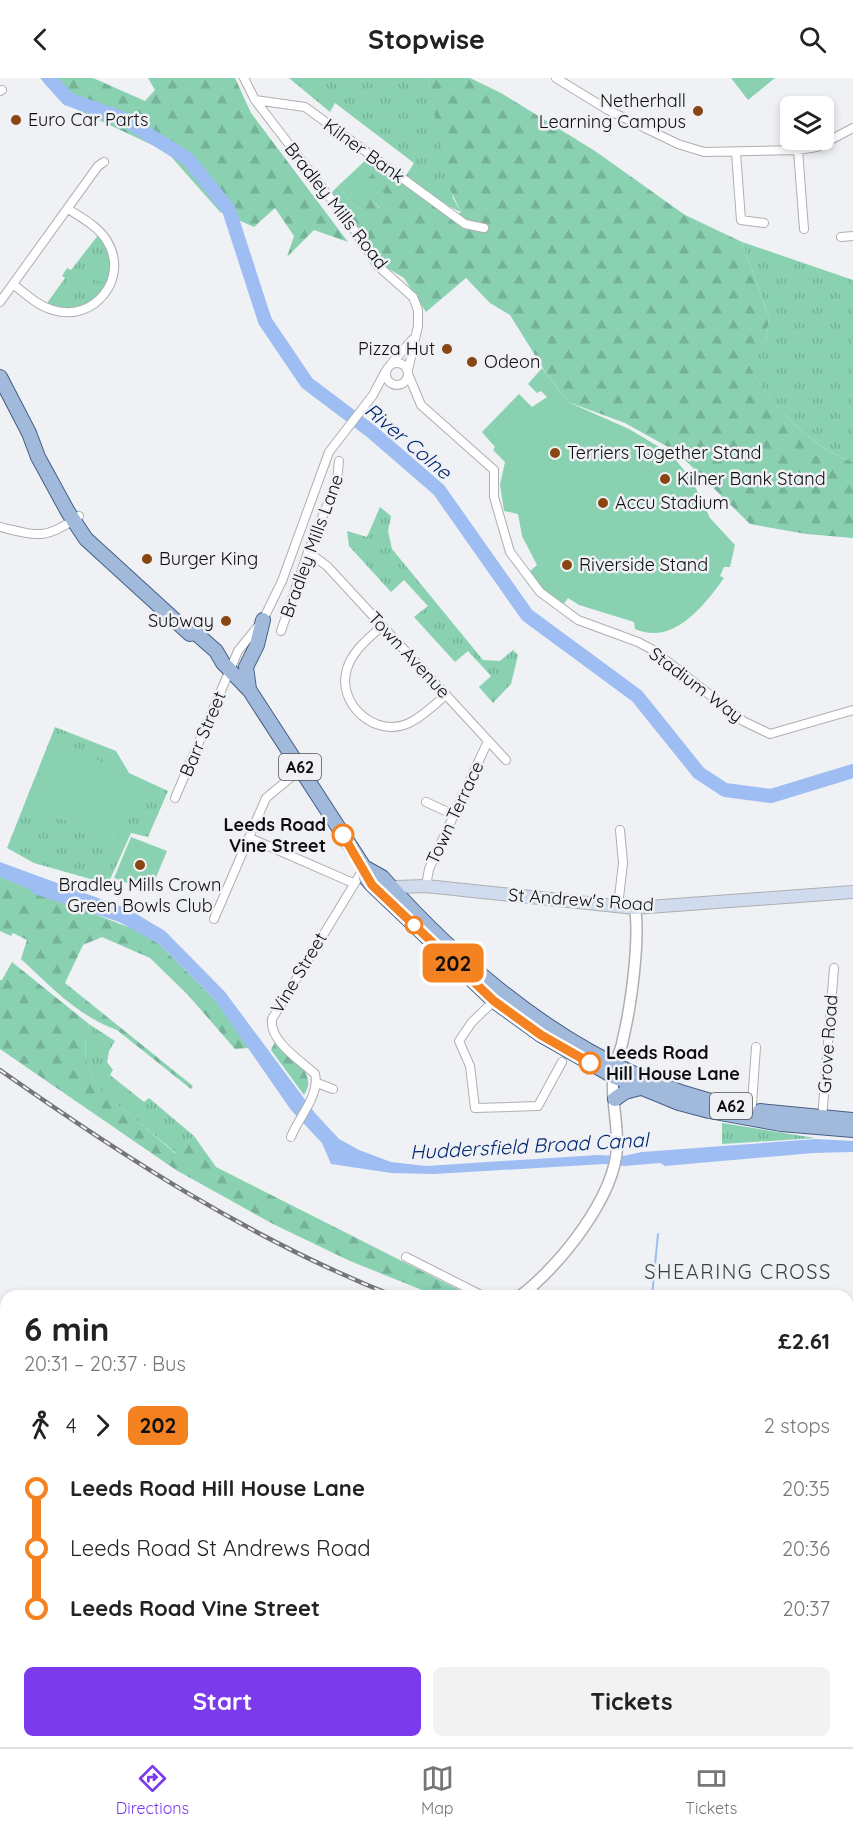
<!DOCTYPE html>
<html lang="en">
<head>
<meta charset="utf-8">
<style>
	body { margin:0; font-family:Quicksand,sans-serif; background:#f2f2f2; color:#222; height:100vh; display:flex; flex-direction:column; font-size:22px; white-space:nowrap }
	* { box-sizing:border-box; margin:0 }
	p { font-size:20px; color:#767676 }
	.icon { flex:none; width:33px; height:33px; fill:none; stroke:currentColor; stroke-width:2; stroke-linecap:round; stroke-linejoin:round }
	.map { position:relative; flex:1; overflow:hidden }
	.panel { position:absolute; left:0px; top:1212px; width:854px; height:458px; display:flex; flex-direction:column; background:#fff; border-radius:18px 18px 0 0; box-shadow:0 3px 9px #0003 }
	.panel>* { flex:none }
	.badge { padding:0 12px; border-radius:9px; font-size:21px; line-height:39px }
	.buttons { position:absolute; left:780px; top:18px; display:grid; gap:12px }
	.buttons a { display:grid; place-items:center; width:54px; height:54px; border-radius:9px; background:#fff; box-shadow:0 3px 9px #0003; font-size:30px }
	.map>.badge { position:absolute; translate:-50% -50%; box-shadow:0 0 0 3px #fff }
	.legs { display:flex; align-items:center; gap:9px; height:66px; padding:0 24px; font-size:20px }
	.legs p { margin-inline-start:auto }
	.summary { display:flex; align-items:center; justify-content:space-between; height:102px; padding:0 24px }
	h1 { font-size:33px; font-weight:700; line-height:45px }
	.action { display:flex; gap:12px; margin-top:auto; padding:12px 24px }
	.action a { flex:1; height:69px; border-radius:9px; background:#7c3aed; color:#fff; font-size:24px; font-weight:700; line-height:69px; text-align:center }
	.action a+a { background:#f2f2f2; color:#222 }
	ul { padding:0 24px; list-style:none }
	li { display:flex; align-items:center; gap:21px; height:60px; font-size:22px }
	li i { display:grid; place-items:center; width:9px; height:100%; margin:0 8px; background:currentColor }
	li i::after { content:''; width:15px; height:15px; margin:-8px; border:4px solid; border-radius:50%; background:#fff }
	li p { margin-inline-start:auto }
	li:first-child i { background:linear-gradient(#0000 50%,currentColor 0) }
	li:last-child i { background:linear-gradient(currentColor 50%,#0000 0) }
	header { display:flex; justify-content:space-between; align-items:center; height:78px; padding:0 24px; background:#fff; font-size:27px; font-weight:700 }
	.menu { display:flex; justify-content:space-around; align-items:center; height:84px; border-top:2px solid #e0e0e0; background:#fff; font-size:16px; color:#767676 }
	.menu a { display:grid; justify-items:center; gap:3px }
	.menu .current { color:#7c3aed }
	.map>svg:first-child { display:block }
	.grass { fill:url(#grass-tufts) }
	.forest { fill:url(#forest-firs) }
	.garden { fill:#89d1b1 }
	.water { fill:#9ebdf3 }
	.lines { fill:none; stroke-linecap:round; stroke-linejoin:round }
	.stream { stroke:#9ebdf3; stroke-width:2 }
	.river { stroke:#9ebdf3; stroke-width:14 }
	.minor-casing { stroke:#adafb2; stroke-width:10 }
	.tertiary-casing { stroke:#adafb2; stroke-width:13 }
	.secondary-casing { stroke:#adafb2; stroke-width:14 }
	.primary-casing { stroke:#455f84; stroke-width:16 }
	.minor { stroke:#fff; stroke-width:8 }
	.tertiary { stroke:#fff; stroke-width:10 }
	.secondary { stroke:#d0dced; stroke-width:12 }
	.primary { stroke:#a1b9db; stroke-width:14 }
	.rail-casing { stroke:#747577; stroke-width:4.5 }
	.rail { stroke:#eff1f5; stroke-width:2; stroke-dasharray:7; stroke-linecap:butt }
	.line-1-casing { stroke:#fff; stroke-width:14 }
	.line-1 { stroke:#f58220; stroke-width:9 }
	.poi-dot { fill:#884712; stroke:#eff1f5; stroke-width:2 }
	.stop-1-dot { fill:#fff; stroke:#f58220; stroke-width:3 }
	.labels { text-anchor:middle; stroke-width:5; stroke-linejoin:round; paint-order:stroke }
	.shield { fill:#eff1f5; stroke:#525254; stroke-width:1.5 }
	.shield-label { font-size:16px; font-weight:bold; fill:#0e0e0f }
	.poi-label { font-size:18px; fill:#0e0e0f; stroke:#eff1f5; text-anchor:start }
	.street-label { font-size:18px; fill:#0e0e0f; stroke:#eff1f5 }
	.stop-label { font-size:18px; font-weight:bold; fill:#0e0e0f; stroke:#eff1f5; text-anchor:end }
	.water-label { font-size:20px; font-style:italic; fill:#012873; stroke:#eff1f5 }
	.neighbourhood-label { font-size:20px; letter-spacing:1.5px; fill:#3d3f41; stroke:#eff1f5 }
</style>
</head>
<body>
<header><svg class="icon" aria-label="back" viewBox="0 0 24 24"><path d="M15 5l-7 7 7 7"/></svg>Stopwise<svg class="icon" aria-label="search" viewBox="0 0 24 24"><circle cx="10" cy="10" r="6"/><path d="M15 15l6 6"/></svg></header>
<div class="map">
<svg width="853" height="1669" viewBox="0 0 853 1669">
	<defs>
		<pattern id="grass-tufts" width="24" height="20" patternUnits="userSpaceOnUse" patternTransform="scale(1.5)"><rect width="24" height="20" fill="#89d1b1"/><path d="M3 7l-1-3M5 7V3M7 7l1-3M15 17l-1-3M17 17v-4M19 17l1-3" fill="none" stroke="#75b297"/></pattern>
		<pattern id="forest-firs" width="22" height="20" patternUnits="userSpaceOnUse" patternTransform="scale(1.5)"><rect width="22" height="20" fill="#89d1b1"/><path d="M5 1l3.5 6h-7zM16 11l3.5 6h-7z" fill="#75b297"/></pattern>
	</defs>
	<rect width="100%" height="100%" fill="#eff1f5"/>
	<path class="grass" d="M289,0H428L453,120L461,134L444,126L405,99L414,85L335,25L330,34Z
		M99,156C118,183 112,194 99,222L75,233L45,228L65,200L62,198L67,190L71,192Z
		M742,164L853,202V384C810,369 767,324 747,284L766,263L769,240Z
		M380,429L391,438L388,453L392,471L483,582L500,583L513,572L518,577L511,606L493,625L479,609L491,598L468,573L455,584L414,539L428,528L426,526L404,502L391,514L349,468L347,453L367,459Z
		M55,649L116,673L129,695L168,713L148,759L131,755L108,806L34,785L7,770Z
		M89,946L115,963L109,973L107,984L113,992L110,997L144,1024L149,1020L194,1058L176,1075L96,1009L86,982L85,958Z
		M722,1045L815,1060L722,1066Z"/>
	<path class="forest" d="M40,0H93L145,23L155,12L148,0H235L251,35L348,164L314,152L287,179L294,158L275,130L254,149L220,134L167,74L65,26Z
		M428,0H470L501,15L595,73L685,137L742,164L769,240L766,263L748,285C767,324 810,369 853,384V460L806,456L750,446L677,374L625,345L568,324L546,295L510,237L490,225L466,200L426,234L404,200L381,186L330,116L338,108L357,131L370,120L379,130L388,120L367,101L378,88L451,141L461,134L449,109Z
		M0,799L143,855L159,866L214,921L249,970L235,971L188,917L150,880L102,859L83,867L65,905L193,1008L191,1011L117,952C78,938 51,909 21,881L27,862L13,855L11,858L0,853Z
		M12,884L89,946L85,958L86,982L96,1008L175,1075L194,1058L216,1089L471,1218H437L350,1183L273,1146L176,1092L0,971V902H2Z
		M275,964C290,979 319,995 304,1017L271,972Z"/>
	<path class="garden" d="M731,0H775L748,22Z
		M368,80L378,88L368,101L389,120L380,130L370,121L357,131L338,108Z
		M93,176L108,180L102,204L86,200Z
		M542,290L568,324L629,351L671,376L692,402L710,440L735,467L730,489H724L720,498L724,500C704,528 673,568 635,551L634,544L579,527L568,520L563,527L539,508L529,494L537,487L522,458L518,436L504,433L500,407L505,384L493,372L495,369L482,354L519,316L532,329L547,319L541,313L537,315L528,306Z
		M58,661L146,707L115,768L26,723Z
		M131,759L167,773L150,814L114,800Z"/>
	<path class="water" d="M0,784L128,831L165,853L225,914L315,1035L339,1061L359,1072L391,1084L426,1088L597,1077L623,1078L642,1074L816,1061L853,1063V1074L813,1075L665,1088L660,1085L624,1088L604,1086L434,1096L391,1095L331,1086L322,1065L291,1032L214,921L159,866L119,844L34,816L29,811L0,799Z"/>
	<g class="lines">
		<path class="stream" d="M652,1218L658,1156"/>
		<path class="river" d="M49,0L68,21L122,40L188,81L229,132L265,243L307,305L372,354L439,412L527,537L637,618L699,695L725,712L771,718L853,693"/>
		<g class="minor-casing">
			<path id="minor" d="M244,0L255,22L351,147L378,188L413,219L418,232V248L408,292
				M556,0L608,32L678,66L704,74L798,72L817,69L853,50
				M0,13L2,12
				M255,22L305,29L465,146L484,150
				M798,72L804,151
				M736,75L741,142L764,145
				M841,159L853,158
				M14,207C26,216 38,228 53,232C94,245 130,200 107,163C98,148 82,140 68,131
				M0,224L98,88L104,84
				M386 296a11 11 0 1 1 22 0a11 11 0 1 1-22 0Z
				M391,286L412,262
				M408,296L421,327L494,392V419L510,474L540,514L578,542L638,564L653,572L743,643L770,656L853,632
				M0,449C38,458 46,462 79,438
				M308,474L327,488L506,682
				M382,548C369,560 352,573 347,591C336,625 375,661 409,645C422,639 434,627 446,617
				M281,553L308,474L337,403L339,383
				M175,720L238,573L263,542L282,503L329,374L373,317L385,294
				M426,724L454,737
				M250,760L353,805
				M426,808L429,791L488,663
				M618,828L623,785L620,752
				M214,841L266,720L301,691
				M497,920L472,944L459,963L470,988L475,1030L538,1028L562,984
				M317,1005L333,1011
				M751,1040L756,969
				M822,1041L834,890
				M291,1059C299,1038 320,1018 315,996C300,982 269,963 272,941L364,790
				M406,1179L483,1218
				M531,1210L537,1218
				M0,1242L6,1243
				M848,1250L853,1248
				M848,1523L853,1518
				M0,1565L6,1568
				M848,1583L853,1593
				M0,1638L6,1635
				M87,1664L92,1669
				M528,1664L532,1669
				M803,1664L806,1669
				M113,1669L123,1664
				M392,1669L394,1664
				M581,1669L589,1664"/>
		</g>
		<g class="tertiary-casing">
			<path id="tertiary" d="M520,1218C559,1189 615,1119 617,1069C618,1042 609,1014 615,987C617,978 622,970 623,961C631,928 640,862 635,830
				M848,1622L853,1619
				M256,1669L260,1664
				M759,1669L769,1664"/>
		</g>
		<g class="secondary-casing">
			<path id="secondary" d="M388,816L396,809L426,808L635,830L853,814"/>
		</g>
		<g class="primary-casing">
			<path id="primary" d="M0,299L29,355L38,379L68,434L86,461L190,556
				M185,550L199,558L216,573L223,585L250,613L364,789L366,800L372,807L494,923L541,957L613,998L679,1025L709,1033L781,1046L853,1052
				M249,611L246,589L257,567L263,542
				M364,789L382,799C474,902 590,998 729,1027
				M615,1021L625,1014L640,1010
				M760,1033L853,1042
				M848,1384L853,1382
				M0,1415H6
				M848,1467L853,1469"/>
		</g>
		<use href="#minor" class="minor"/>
		<use href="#tertiary" class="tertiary"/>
		<use href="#secondary" class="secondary"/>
		<use href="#primary" class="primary"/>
		<g class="rail-casing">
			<path id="rail" d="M0,992C124,1079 252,1162 394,1218
				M848,1388L853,1390"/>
		</g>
		<use href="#rail" class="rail"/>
	</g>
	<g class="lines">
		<g class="line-1-casing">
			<path id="line-1" d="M343,757L372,807L494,923L541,957L590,985"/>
		</g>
		<use href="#line-1" class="line-1"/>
	</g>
	<g class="poi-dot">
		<circle cx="698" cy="33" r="6"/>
		<circle cx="16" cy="42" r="6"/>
		<circle cx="447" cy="271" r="6"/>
		<circle cx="472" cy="284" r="6"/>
		<circle cx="555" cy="375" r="6"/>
		<circle cx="665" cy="401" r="6"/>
		<circle cx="603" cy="425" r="6"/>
		<circle cx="147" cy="481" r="6"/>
		<circle cx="567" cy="487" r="6"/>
		<circle cx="226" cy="543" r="6"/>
		<circle cx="140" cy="787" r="6"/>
	</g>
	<g class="stop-1-dot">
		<circle cx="343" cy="757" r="10"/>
		<circle cx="414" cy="847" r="8"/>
		<circle cx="590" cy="985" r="10"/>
	</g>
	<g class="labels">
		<g class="shield">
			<rect x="279" y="676" width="42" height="26" rx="4.5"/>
			<rect x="710" y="1015" width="42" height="26" rx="4.5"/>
		</g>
		<g class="shield-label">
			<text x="300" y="695">A62</text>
			<text x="731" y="1034">A62</text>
		</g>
		<g class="poi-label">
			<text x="686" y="29" text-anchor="end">Netherhall<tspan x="686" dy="21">Learning Campus</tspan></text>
			<text x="28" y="48">Euro Car Parts</text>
			<text x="435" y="277" text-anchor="end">Pizza Hut</text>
			<text x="484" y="290">Odeon</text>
			<text x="567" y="381">Terriers Together Stand</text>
			<text x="677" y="407">Kilner Bank Stand</text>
			<text x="615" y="431">Accu Stadium</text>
			<text x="159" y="487">Burger King</text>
			<text x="579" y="493">Riverside Stand</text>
			<text x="214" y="549" text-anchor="end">Subway</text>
			<text x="140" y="813" text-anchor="middle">Bradley Mills Crown<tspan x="140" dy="21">Green Bowls Club</tspan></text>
		</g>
		<g class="street-label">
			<text transform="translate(364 73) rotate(36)" y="6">Kilner Bank</text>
			<text transform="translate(336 128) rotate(52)" y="6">Bradley Mills Road</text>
			<text transform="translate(312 468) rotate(-70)" y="6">Bradley Mills Lane</text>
			<text transform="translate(409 577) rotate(47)" y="6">Town Avenue</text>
			<text transform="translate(696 607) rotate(37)" y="6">Stadium Way</text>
			<text transform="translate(203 656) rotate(-67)" y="6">Barr Street</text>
			<text transform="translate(455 735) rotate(-65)" y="6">Town Terrace</text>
			<text transform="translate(581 822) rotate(4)" y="6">St Andrew's Road</text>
			<text transform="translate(299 895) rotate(-59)" y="6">Vine Street</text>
			<text transform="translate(828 966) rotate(-86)" y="6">Grove Road</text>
		</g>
		<g class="stop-label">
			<text x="326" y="753">Leeds Road<tspan x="326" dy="21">Vine Street</tspan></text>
			<text x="606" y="981" text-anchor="start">Leeds Road<tspan x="606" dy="21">Hill House Lane</tspan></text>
		</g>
		<g class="water-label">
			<text transform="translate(408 363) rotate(40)" y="7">River Colne</text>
			<text transform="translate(529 1068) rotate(-3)" y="7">Huddersfield Broad Canal</text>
		</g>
		<g class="neighbourhood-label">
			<text x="738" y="1201">SHEARING CROSS</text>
		</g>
	</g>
</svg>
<div class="buttons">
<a><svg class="icon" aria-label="layers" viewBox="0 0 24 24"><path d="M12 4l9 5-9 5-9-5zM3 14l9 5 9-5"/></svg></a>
</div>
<b class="badge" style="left:453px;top:885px;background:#f58220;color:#111">202</b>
<section class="panel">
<div class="summary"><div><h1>6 min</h1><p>20:31 – 20:37 · Bus</p></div><b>£2.61</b></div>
<div class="legs"><svg class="icon" aria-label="walk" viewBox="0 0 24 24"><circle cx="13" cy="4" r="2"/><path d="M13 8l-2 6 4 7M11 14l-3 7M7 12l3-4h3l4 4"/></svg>4<svg class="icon" aria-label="forward" viewBox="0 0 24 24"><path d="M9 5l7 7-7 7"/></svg><b class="badge" style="background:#f58220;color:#111">202</b><p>2 stops</p></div>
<ul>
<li><i style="color:#f58220"></i><b>Leeds Road Hill House Lane</b><p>20:35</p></li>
<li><i style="color:#f58220"></i><span>Leeds Road St Andrews Road</span><p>20:36</p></li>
<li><i style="color:#f58220"></i><b>Leeds Road Vine Street</b><p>20:37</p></li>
</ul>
<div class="action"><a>Start</a><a>Tickets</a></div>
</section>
</div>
<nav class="menu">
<a class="current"><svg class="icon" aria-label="directions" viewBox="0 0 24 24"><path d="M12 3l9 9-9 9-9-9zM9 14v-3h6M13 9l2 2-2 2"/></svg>Directions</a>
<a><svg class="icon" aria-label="map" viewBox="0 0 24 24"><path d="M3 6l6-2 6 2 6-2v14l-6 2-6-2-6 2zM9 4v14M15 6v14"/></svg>Map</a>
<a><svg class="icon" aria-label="tickets" viewBox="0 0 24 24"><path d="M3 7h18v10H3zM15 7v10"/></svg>Tickets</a>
</nav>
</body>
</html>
